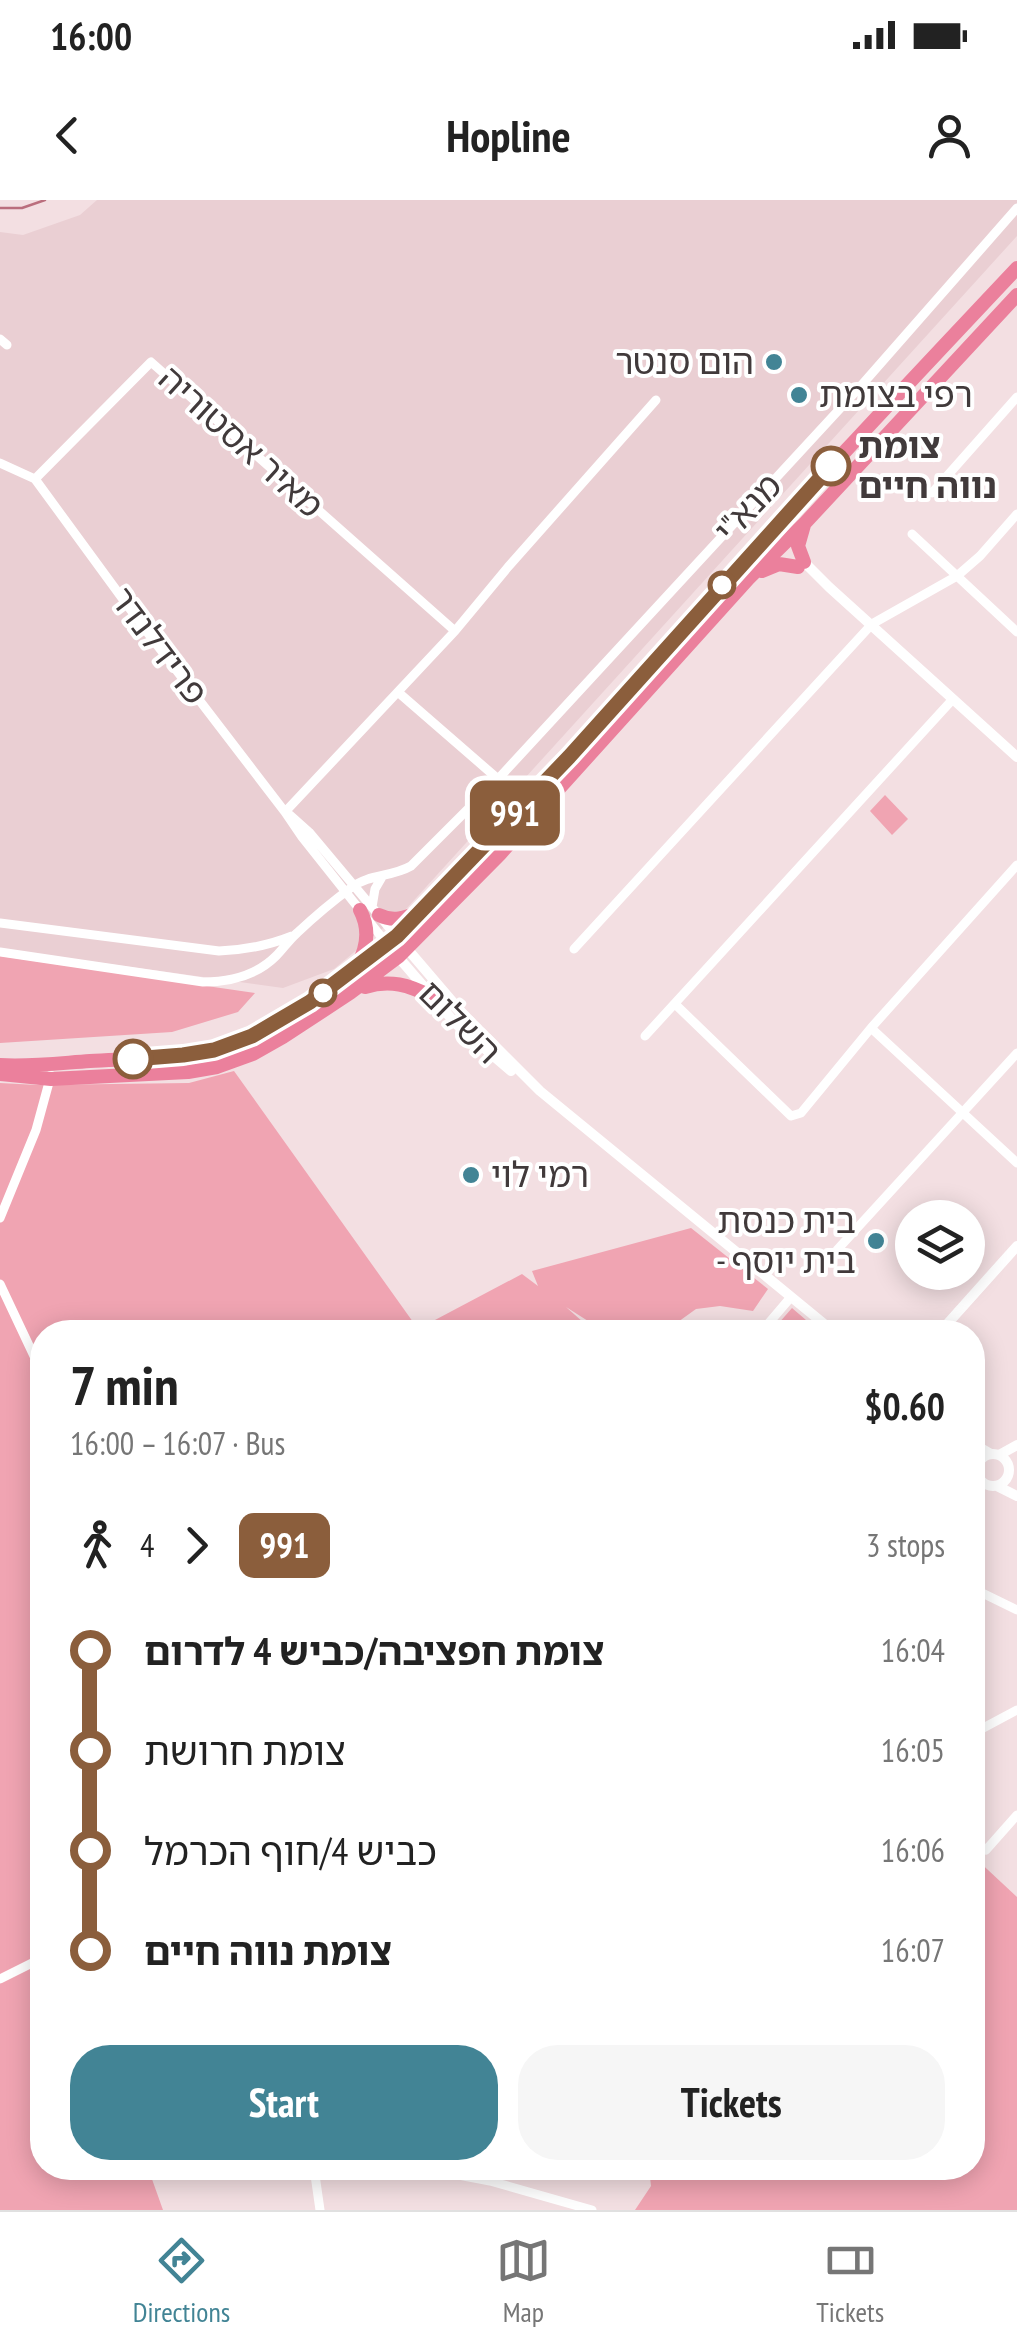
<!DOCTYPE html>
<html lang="en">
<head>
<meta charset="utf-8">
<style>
	body { margin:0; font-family:"PT Sans Narrow","Noto Sans Hebrew",sans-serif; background:#f6f6f6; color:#222; height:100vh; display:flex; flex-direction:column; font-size:38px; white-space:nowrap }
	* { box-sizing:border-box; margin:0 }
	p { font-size:32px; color:#767676 }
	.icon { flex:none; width:55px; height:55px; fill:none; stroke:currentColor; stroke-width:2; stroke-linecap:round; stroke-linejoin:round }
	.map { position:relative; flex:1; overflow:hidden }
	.sheet { position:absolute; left:30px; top:1120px; width:955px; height:860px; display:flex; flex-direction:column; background:#fff; border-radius:40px; box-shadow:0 5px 25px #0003 }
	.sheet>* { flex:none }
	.badge { padding:0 20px; border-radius:15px; font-size:35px; line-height:65px }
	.fabs { position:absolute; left:895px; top:1000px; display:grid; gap:20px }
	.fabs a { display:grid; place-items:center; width:90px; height:90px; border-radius:50%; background:#fff; box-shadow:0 5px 25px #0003; font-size:50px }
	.map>.badge { position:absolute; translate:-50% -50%; box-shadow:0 0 0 5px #fff }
	.legs { display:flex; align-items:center; gap:15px; height:110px; padding:0 40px; font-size:32px }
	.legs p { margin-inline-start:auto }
	.overview { display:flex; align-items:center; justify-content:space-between; height:170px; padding:0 40px }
	h1 { font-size:55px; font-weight:700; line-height:75px }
	.button { display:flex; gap:20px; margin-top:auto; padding:20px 40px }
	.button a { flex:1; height:115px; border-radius:40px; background:#428495; color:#fff; font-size:40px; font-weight:700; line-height:115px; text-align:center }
	.button a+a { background:#f6f6f6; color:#222 }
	ul { padding:0 40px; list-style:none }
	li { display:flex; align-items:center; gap:35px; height:100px; font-size:38px }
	li i { display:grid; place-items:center; width:15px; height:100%; margin:0 12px; background:currentColor }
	li i::after { content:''; width:25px; height:25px; margin:-12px; border:8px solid; border-radius:50%; background:#fff }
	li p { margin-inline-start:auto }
	li:first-child i { background:linear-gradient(#0000 50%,currentColor 0) }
	li:last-child i { background:linear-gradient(currentColor 50%,#0000 0) }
	.status { display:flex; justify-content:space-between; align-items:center; height:70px; padding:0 50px; background:#fff; direction:ltr }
	.status svg { height:28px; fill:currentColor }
	header { display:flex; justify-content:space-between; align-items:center; height:130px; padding:0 40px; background:#fff; font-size:45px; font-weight:700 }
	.tabs { display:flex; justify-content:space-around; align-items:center; height:140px; border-top:2px solid #e0e0e0; background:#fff; font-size:28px; color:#767676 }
	.tabs a { display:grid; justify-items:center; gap:5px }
	.tabs .selected { color:#428495 }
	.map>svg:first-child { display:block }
	.built { fill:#eacfd3 }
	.green { fill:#f0a4b2 }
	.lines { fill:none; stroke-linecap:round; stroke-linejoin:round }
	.stream { stroke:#ba6e7d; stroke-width:2.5 }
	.minor { stroke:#fff; stroke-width:9 }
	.tertiary { stroke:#fff; stroke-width:10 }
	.trunk { stroke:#eb809c; stroke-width:14 }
	.line-1-casing { stroke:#fff; stroke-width:22 }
	.line-1 { stroke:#8b5e3c; stroke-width:15 }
	.poi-dot { fill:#428495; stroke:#fff; stroke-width:4 }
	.stop-1-dot { fill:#fff; stroke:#8b5e3c; stroke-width:5 }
	.labels { text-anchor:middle; stroke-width:8; stroke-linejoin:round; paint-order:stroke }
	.poi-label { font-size:35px; fill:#413a3b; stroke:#fff; text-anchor:end }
	.street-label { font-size:35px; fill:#413a3b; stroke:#fff }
	.stop-label { font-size:35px; font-weight:bold; fill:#413a3b; stroke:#fff; text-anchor:start }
</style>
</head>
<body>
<div class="status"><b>16:00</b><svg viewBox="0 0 49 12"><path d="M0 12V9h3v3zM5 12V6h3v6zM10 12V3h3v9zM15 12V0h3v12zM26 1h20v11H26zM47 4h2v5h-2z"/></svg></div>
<header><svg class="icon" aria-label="back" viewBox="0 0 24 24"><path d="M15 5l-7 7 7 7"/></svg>Hopline<svg class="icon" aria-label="person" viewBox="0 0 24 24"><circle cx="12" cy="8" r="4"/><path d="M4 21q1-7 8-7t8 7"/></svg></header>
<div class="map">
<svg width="1017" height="2010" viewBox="0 0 1017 2010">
	<rect width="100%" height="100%" fill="#f3dfe2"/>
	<path class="built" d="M97,0H1017V36L407,708L334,769L283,788L0,749V32L23,35L80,15Z"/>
	<path class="green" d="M885,595L908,619L892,635L870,611Z
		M0,756L255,793L238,812L172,832L0,843Z
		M234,871L418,1129L522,1074L538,1086L532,1071L691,1028L768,1089L753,1111L720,1106L696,1109L664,1132H592L588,1121L566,1107L583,1122L585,1132H42V1968H148L163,2010H0V883L37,885L189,883Z
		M792,1108L820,1132H771Z
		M973,1656L1017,1697V2010H635L651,1986L649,1968H972Z"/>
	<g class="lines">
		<path class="stream" d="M0,8H22L45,0"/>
		<path class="minor" d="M0,139L7,145
			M0,263L35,279
			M35,279L144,428L285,612L302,637L387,744
			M35,279L151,162L455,431
			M932,293L1017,197
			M912,334L1017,432
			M399,493L498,579
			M285,612L455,431L508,367L656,200
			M290,615L309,632L397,737
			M372,707L375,689L382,677
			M0,723L219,751C245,750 267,746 292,736
			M574,749L872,424L957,376L980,356L1017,314
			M0,752L203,782C230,782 256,776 276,756C283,749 289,740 297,733C314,717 333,701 352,687C369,674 392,677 411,666L498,579L859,188L1017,8
			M675,804L791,916L801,913L871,828L1017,665
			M871,828L1017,963
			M645,836L953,499
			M0,1018L36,930L51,875
			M837,1050L1017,853
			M0,1084L42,1173
			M761,1132L791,1097
			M972,1290L981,1281
			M972,1388L1017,1410
			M972,1442L980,1443
			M972,1534L1017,1510
			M972,1639L986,1650L1017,1615
			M0,1779L42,1758
			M314,1968L320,2010
			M422,1968L490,1981L592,2010"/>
		<path class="tertiary" d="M800,358L829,387L1017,557
			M387,744L456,824L511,871
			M404,745L463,814L540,891L834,1132
			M940,1132L1017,1046
			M972,1243L991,1254
			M977 1270a16 16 0 1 1 32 0a16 16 0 1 1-32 0Z
			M999,1255L1017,1245
			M997,1286L1017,1296"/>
		<path class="trunk" d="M804,325L798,346L804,362
			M762,371L779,364L798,367
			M379,715C393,722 405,718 419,712
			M357,766C368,747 370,729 360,710
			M365,787C390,779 409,785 432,797
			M0,865C30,867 61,863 90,861C145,858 203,860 253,836C348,791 420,714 490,640C554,572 617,503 679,434C789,310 903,189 1017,68
			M0,874L51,879L188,872L217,867L253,854L283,837L350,793L398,757L500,654L748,379L805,323L1017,95"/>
	</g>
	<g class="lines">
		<g class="line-1-casing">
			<path id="line-1" d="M133,859L183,855L214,850L252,836L310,802L397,736L569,557L831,266"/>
		</g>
		<use href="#line-1" class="line-1"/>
	</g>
	<g class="poi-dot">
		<circle cx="774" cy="162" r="10"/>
		<circle cx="799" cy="195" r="10"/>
		<circle cx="471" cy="975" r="10"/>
		<circle cx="876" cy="1041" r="10"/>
	</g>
	<g class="stop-1-dot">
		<circle cx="831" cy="266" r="18"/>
		<circle cx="722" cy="385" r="12"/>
		<circle cx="323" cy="793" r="12"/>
		<circle cx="133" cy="859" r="18"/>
	</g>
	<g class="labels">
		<g class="poi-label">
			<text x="754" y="174">הום סנטר</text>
			<text x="819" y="207" text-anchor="start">רפי בצומת</text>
			<text x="491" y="987" text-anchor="start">רמי לוי</text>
			<text x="856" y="1033">בית כנסת<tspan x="856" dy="40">- בית יוסף</tspan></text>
		</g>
		<g class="street-label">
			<text transform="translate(241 242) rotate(42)" y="12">מאיר אסטוריה</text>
			<text transform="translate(748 308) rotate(-47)" y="12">מנא"י</text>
			<text transform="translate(159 446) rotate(53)" y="12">פרידלנדר</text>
			<text transform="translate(460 822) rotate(45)" y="12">השלום</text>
		</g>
		<g class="stop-label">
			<text x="858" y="258">צומת<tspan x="858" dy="40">נווה חיים</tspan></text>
		</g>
	</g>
</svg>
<div class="fabs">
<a><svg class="icon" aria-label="layers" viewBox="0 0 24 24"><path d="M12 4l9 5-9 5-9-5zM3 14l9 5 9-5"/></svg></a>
</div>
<b class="badge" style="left:515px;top:613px;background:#8b5e3c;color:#fff">991</b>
<section class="sheet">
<div class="overview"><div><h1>7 min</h1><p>16:00 – 16:07 · Bus</p></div><b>$0.60</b></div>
<div class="legs"><svg class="icon" aria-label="walk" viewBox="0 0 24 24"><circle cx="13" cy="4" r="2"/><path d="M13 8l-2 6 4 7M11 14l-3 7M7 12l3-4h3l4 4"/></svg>4<svg class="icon" aria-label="forward" viewBox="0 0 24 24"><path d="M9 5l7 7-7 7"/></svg><b class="badge" style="background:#8b5e3c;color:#fff">991</b><p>3 stops</p></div>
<ul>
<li><i style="color:#8b5e3c"></i><b>צומת חפציבה/כביש 4 לדרום</b><p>16:04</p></li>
<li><i style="color:#8b5e3c"></i><span>צומת חרושת</span><p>16:05</p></li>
<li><i style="color:#8b5e3c"></i><span>כביש 4/חוף הכרמל</span><p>16:06</p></li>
<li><i style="color:#8b5e3c"></i><b>צומת נווה חיים</b><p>16:07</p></li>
</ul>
<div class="button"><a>Start</a><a>Tickets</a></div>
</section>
</div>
<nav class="tabs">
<a class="selected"><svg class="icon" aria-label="directions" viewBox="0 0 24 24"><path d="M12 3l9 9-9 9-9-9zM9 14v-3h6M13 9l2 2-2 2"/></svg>Directions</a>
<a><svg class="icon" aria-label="map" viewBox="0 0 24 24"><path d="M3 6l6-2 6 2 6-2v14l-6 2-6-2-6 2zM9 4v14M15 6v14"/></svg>Map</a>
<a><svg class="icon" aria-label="tickets" viewBox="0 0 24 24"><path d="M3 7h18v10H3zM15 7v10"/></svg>Tickets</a>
</nav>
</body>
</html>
